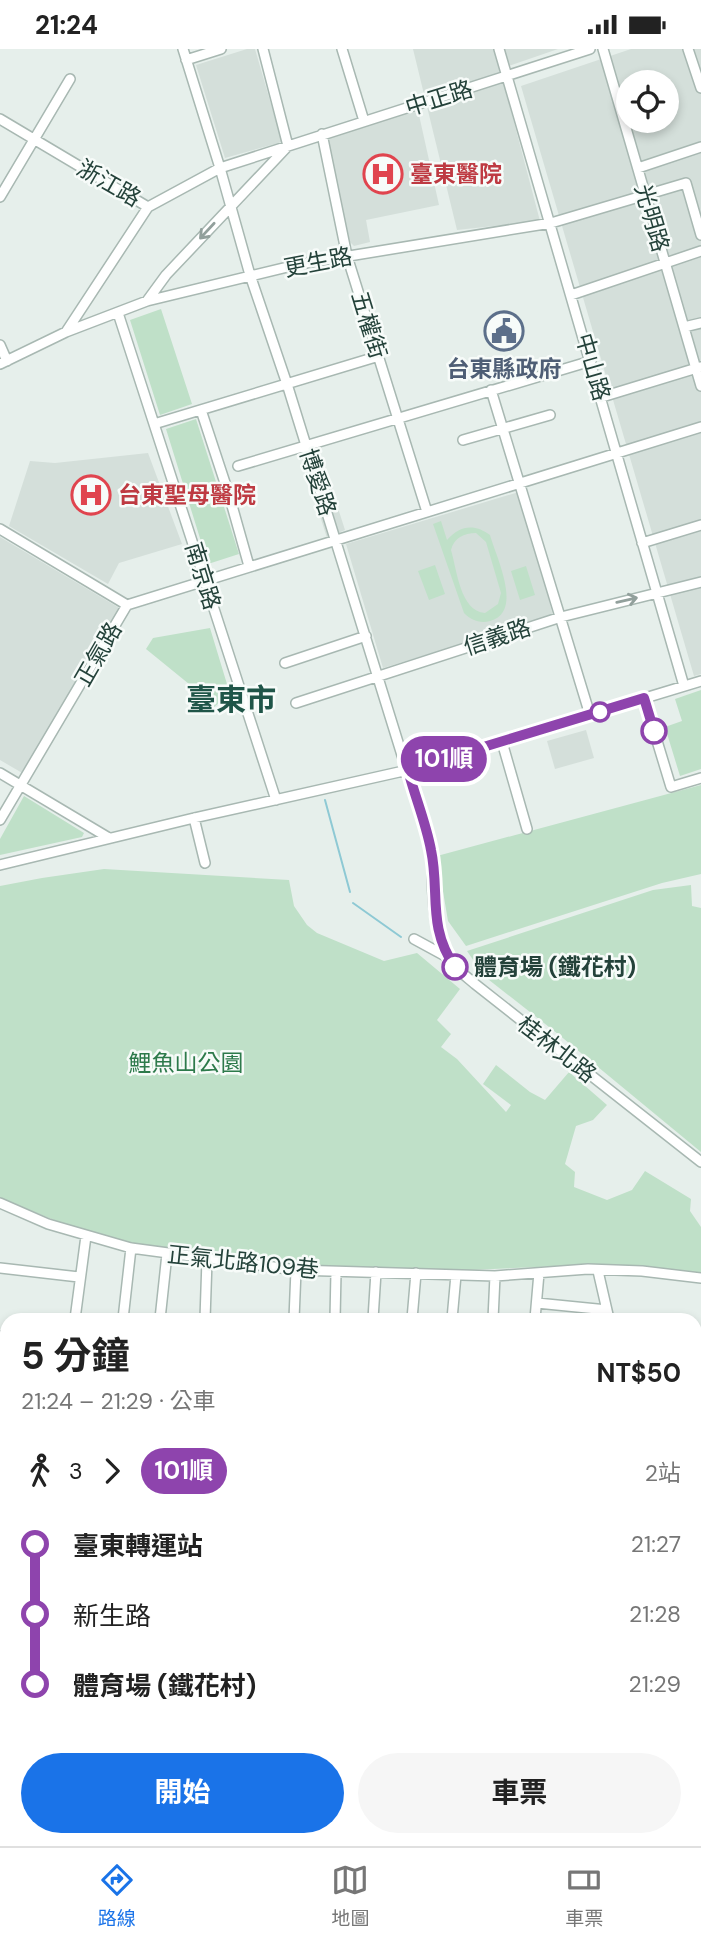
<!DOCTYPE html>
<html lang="zh-TW">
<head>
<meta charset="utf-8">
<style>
	body { margin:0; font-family:"DM Sans","Noto Sans TC",sans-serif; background:#f6f6f6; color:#222; height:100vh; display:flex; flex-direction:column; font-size:26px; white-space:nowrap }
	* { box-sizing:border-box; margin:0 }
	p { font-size:23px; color:#767676 }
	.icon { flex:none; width:38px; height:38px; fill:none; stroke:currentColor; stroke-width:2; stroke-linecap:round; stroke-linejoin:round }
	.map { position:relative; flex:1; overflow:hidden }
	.details { position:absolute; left:0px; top:1264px; width:702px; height:534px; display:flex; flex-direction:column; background:#fff; border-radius:21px 21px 0 0; box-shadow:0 4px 10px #0003 }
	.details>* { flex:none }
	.badge { padding:0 14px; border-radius:23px; font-size:24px; line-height:46px }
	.tools { position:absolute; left:616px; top:21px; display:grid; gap:14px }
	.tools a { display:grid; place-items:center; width:63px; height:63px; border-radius:50%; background:#fff; box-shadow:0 4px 10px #0003; font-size:35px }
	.map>.badge { position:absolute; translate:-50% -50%; box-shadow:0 0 0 4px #fff }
	.legs { display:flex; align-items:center; gap:10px; height:77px; padding:0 21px; font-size:23px }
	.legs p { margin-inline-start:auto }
	.headline { display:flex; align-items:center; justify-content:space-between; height:119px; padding:0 21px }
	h1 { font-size:38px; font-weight:700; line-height:52px }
	.action { display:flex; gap:14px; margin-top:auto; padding:14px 21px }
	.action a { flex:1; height:80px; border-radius:42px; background:#1a73e8; color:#fff; font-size:28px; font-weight:700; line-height:80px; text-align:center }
	.action a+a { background:#f6f6f6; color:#222 }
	ul { padding:0 21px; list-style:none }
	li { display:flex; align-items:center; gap:24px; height:70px; font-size:26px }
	li i { display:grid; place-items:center; width:10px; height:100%; margin:0 9px; background:currentColor }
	li i::after { content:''; width:18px; height:18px; margin:-9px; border:5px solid; border-radius:50%; background:#fff }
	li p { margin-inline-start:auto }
	li:first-child i { background:linear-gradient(#0000 50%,currentColor 0) }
	li:last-child i { background:linear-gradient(currentColor 50%,#0000 0) }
	.status { display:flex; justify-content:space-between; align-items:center; height:49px; padding:0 35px; background:#fff; direction:ltr }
	.status svg { height:19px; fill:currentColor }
	.menu { display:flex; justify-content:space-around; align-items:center; height:98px; border-top:2px solid #e0e0e0; background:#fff; font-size:19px; color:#767676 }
	.menu a { display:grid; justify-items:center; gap:4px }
	.menu .on { color:#1a73e8 }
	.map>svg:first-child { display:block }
	.built { fill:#d4dfda; fill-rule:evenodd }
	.green { fill:#bfe0c8; fill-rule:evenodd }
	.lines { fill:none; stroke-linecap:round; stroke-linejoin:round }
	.stream { stroke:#8ec9d4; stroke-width:2 }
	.river { stroke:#8ec9d4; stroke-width:12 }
	.minor-casing { stroke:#a8b8b2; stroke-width:12 }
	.minor { stroke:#fff; stroke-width:9 }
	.oneway { stroke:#92a09c }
	.line-1-casing { stroke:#fff; stroke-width:16 }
	.line-1 { stroke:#8e44ad; stroke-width:10 }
	.stop-1-dot { fill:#fff; stroke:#8e44ad; stroke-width:3.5 }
	.labels { text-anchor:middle; stroke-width:5; stroke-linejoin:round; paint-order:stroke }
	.street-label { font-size:23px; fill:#24423a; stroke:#f7fbf9 }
	.health-label { font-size:23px; font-weight:bold; fill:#be3a42; stroke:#f7fbf9; text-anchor:start }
	.service-label { font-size:23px; font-weight:bold; fill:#4e5e75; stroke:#f7fbf9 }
	.stop-label { font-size:23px; font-weight:bold; fill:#24423a; stroke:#f7fbf9; text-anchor:start }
	.park-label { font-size:23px; fill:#2d7a4b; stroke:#f7fbf9 }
	.district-label { font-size:30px; font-weight:bold; fill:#1f5548; stroke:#f7fbf9 }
</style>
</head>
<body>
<div class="status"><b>21:24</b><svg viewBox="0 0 49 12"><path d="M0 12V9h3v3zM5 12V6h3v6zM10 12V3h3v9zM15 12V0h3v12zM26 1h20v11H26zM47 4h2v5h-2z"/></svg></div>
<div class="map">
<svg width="701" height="1797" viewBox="0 0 701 1797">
	<rect width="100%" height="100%" fill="#e6efeb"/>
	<path class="built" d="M247,0H255L282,93L225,109L196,16Z
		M413,0H558L500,20L540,172L457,181Z
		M631,0H701V625L694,627L521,37ZM628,33H667V72H628Z
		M413,61L419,66L439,156L366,171L370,193L354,197L350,193L327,90L329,88Z
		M319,400L345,481L327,489L301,407Z
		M148,404L182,495L119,514L108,535L9,477L30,412L55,414Z
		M522,442L553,567L383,619L346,495Z
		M0,488L121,560L24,725L0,711Z
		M586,681L594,709L555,720L547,692Z"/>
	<path class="green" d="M161,260L192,355L160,366L130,271Z
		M196,370L239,505L208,515L166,380Z
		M441,472L447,491C459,477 474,474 490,486C496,508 524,563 490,572C480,575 471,571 464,564L433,475ZM476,484L486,493L501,544L498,555L485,564C460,562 457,521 451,501C454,489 464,484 476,484Z
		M435,516L445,545L429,551L418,522Z
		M526,517L535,546L520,551L511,522Z
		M210,579L230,645L209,662L189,635L146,600L153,589Z
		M701,641V720L680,727L665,678L682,672L675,650Z
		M701,736V825L662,834L466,897L448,872L437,807Z
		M24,747L84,784L82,788L0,806V790Z
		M104,820L289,831L294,857L307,876L317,884L384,912L417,904L460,940L437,971L451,985L441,998L457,1010L506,1063L511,1056L483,1035L496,1016L530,1043L545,1051L569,1023L607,1056L593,1071L576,1077L565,1115L575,1123L574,1138L607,1151L632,1141L645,1122L691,1150L690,1162L701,1178V1226L606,1215L447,1222L292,1217L134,1195L59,1173L0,1149V837L42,829Z
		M691,836L692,857L701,859V1103L558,985L484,927L467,902L653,841Z"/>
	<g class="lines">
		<path class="stream" d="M325,751L350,843
			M353,854L401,888
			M0,1630L7,1605"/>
		<path class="river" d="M695,1528L701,1527
			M0,1571L7,1569"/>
		<g class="minor-casing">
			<path id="minor" d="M183,0L220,119L250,226L287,335L432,803C432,836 431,890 454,916C460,923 468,929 475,935L701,1113
				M342,0L364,72
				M499,0L684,637
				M603,0L701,337
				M688,0L701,39
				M186,11L221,0
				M0,70L148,158
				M322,85L347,207L427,463
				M638,119L701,98
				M0,148L70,30
				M571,246L701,202
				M147,252L166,226L288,97L263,0
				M118,264L276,751
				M684,278L701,274
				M66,283L148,158L220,119L590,0
				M0,296L7,312
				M0,315L66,283L147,252L300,215L551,174L686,134L701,186
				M491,341L590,666
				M602,348L700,318
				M201,361L229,446L249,517
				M154,375L379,307
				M463,391L550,366
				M238,417L591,312
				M0,480L127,556
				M642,494L701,476
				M285,614L366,587
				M644,649L671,738L701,729
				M296,654L561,568L701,533
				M502,693L527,780
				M0,724L109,789
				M194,769L205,814
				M0,771L127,556L701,378
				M0,816L194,769L408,721L701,632
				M414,890L449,909
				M0,1154L48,1175L131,1199L296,1221L495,1227L588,1220L642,1222L701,1229
				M0,1219L79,1228
				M598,1222L609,1270
				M537,1254L607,1261
				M75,1270L86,1187
				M123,1270L131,1199
				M160,1270L167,1205
				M205,1270L207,1211
				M294,1270L296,1221
				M335,1270L336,1223
				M373,1270L376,1223
				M412,1270L416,1224
				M452,1270L456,1226
				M493,1270L495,1227
				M535,1270L539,1224
				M0,1287H7
				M695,1311L701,1310
				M0,1341H7
				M695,1431L701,1435
				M0,1445H7
				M695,1455H701
				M0,1490L7,1489
				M695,1607H701
				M0,1657H7
				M695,1761H701
				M0,1770L7,1768
				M25,1790L28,1797
				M89,1790L90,1797
				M151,1790V1797
				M210,1790L211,1797
				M316,1790V1797
				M378,1790V1797
				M439,1790V1797
				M561,1790L563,1797
				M490,1797L508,1790
				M629,1797L630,1790"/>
		</g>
		<use href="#minor" class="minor"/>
	</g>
	<defs><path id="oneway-shaft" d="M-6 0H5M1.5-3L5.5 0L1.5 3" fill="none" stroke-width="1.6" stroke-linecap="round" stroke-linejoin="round" transform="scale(1.75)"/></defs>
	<g class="oneway">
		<use href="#oneway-shaft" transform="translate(207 182) rotate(133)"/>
		<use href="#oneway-shaft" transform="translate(627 551) rotate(-13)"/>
	</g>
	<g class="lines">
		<g class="line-1-casing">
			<path id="line-1" d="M455,918C427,878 440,843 431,801C426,774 415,748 408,721L644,649L654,682"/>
		</g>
		<use href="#line-1" class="line-1"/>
	</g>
	<defs>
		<g id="hospital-ring" transform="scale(2.0125)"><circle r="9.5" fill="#f7fbf9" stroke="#e0444e" stroke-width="1.5"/><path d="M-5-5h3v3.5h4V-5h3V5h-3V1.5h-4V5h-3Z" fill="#e0444e"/></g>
		<g id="civic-ring" transform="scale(2.0125)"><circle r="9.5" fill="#f7fbf9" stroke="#5c6f8a" stroke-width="1.5"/><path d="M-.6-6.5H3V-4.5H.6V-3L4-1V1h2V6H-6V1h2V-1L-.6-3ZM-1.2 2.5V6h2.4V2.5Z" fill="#5c6f8a"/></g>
	</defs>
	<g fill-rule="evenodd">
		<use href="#hospital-ring" x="383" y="125"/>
		<use href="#civic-ring" x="504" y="282"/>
		<use href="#hospital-ring" x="91" y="446"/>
	</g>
	<g class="stop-1-dot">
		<circle cx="600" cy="663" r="9"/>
		<circle cx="654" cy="682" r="12"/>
		<circle cx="455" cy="918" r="12"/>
	</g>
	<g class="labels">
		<g class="street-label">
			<text transform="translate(439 49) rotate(-17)" y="8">中正路</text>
			<text transform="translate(109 134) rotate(30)" y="8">浙江路</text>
			<text transform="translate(652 169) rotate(74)" y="8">光明路</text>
			<text transform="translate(318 213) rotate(-11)" y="8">更生路</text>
			<text transform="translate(369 276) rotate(73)" y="8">五權街</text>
			<text transform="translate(593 318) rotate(74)" y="8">中山路</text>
			<text transform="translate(318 433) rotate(72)" y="8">博愛路</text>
			<text transform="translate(203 527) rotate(73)" y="8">南京路</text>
			<text transform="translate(497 588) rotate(-18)" y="8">信義路</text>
			<text transform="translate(98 605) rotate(-60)" y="8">正氣路</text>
			<text transform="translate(557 1000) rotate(38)" y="8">桂林北路</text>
			<text transform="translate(243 1213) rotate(6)" y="8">正氣北路109巷</text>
		</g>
		<g class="health-label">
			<text x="410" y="133">臺東醫院</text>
			<text x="118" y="454">台東聖母醫院</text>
		</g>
		<g class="service-label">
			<text x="504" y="328">台東縣政府</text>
		</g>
		<g class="stop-label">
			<text x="474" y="926">體育場 (鐵花村)</text>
		</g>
		<g class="park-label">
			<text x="186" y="1022">鯉魚山公園</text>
		</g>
		<g class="district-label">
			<text x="231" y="661">臺東市</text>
		</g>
	</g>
</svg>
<div class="tools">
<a><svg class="icon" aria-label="locate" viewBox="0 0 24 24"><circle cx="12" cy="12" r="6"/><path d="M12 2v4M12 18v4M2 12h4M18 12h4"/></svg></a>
</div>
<b class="badge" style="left:444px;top:710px;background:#8e44ad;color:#fff">101順</b>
<section class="details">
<div class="headline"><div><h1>5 分鐘</h1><p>21:24 – 21:29 · 公車</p></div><b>NT$50</b></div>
<div class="legs"><svg class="icon" aria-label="walk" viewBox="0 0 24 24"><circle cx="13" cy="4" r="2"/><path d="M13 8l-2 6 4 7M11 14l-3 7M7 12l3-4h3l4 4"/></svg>3<svg class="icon" aria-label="forward" viewBox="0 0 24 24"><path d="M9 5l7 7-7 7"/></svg><b class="badge" style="background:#8e44ad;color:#fff">101順</b><p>2站</p></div>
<ul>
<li><i style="color:#8e44ad"></i><b>臺東轉運站</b><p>21:27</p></li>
<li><i style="color:#8e44ad"></i><span>新生路</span><p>21:28</p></li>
<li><i style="color:#8e44ad"></i><b>體育場 (鐵花村)</b><p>21:29</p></li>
</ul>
<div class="action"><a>開始</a><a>車票</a></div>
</section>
</div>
<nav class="menu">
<a class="on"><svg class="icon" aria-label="directions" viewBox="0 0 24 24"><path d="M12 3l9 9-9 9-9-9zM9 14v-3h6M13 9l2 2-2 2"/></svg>路線</a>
<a><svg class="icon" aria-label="map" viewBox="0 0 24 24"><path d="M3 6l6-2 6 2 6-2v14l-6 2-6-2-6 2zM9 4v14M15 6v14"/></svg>地圖</a>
<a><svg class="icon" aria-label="tickets" viewBox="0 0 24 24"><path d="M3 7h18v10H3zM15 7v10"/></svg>車票</a>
</nav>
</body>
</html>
